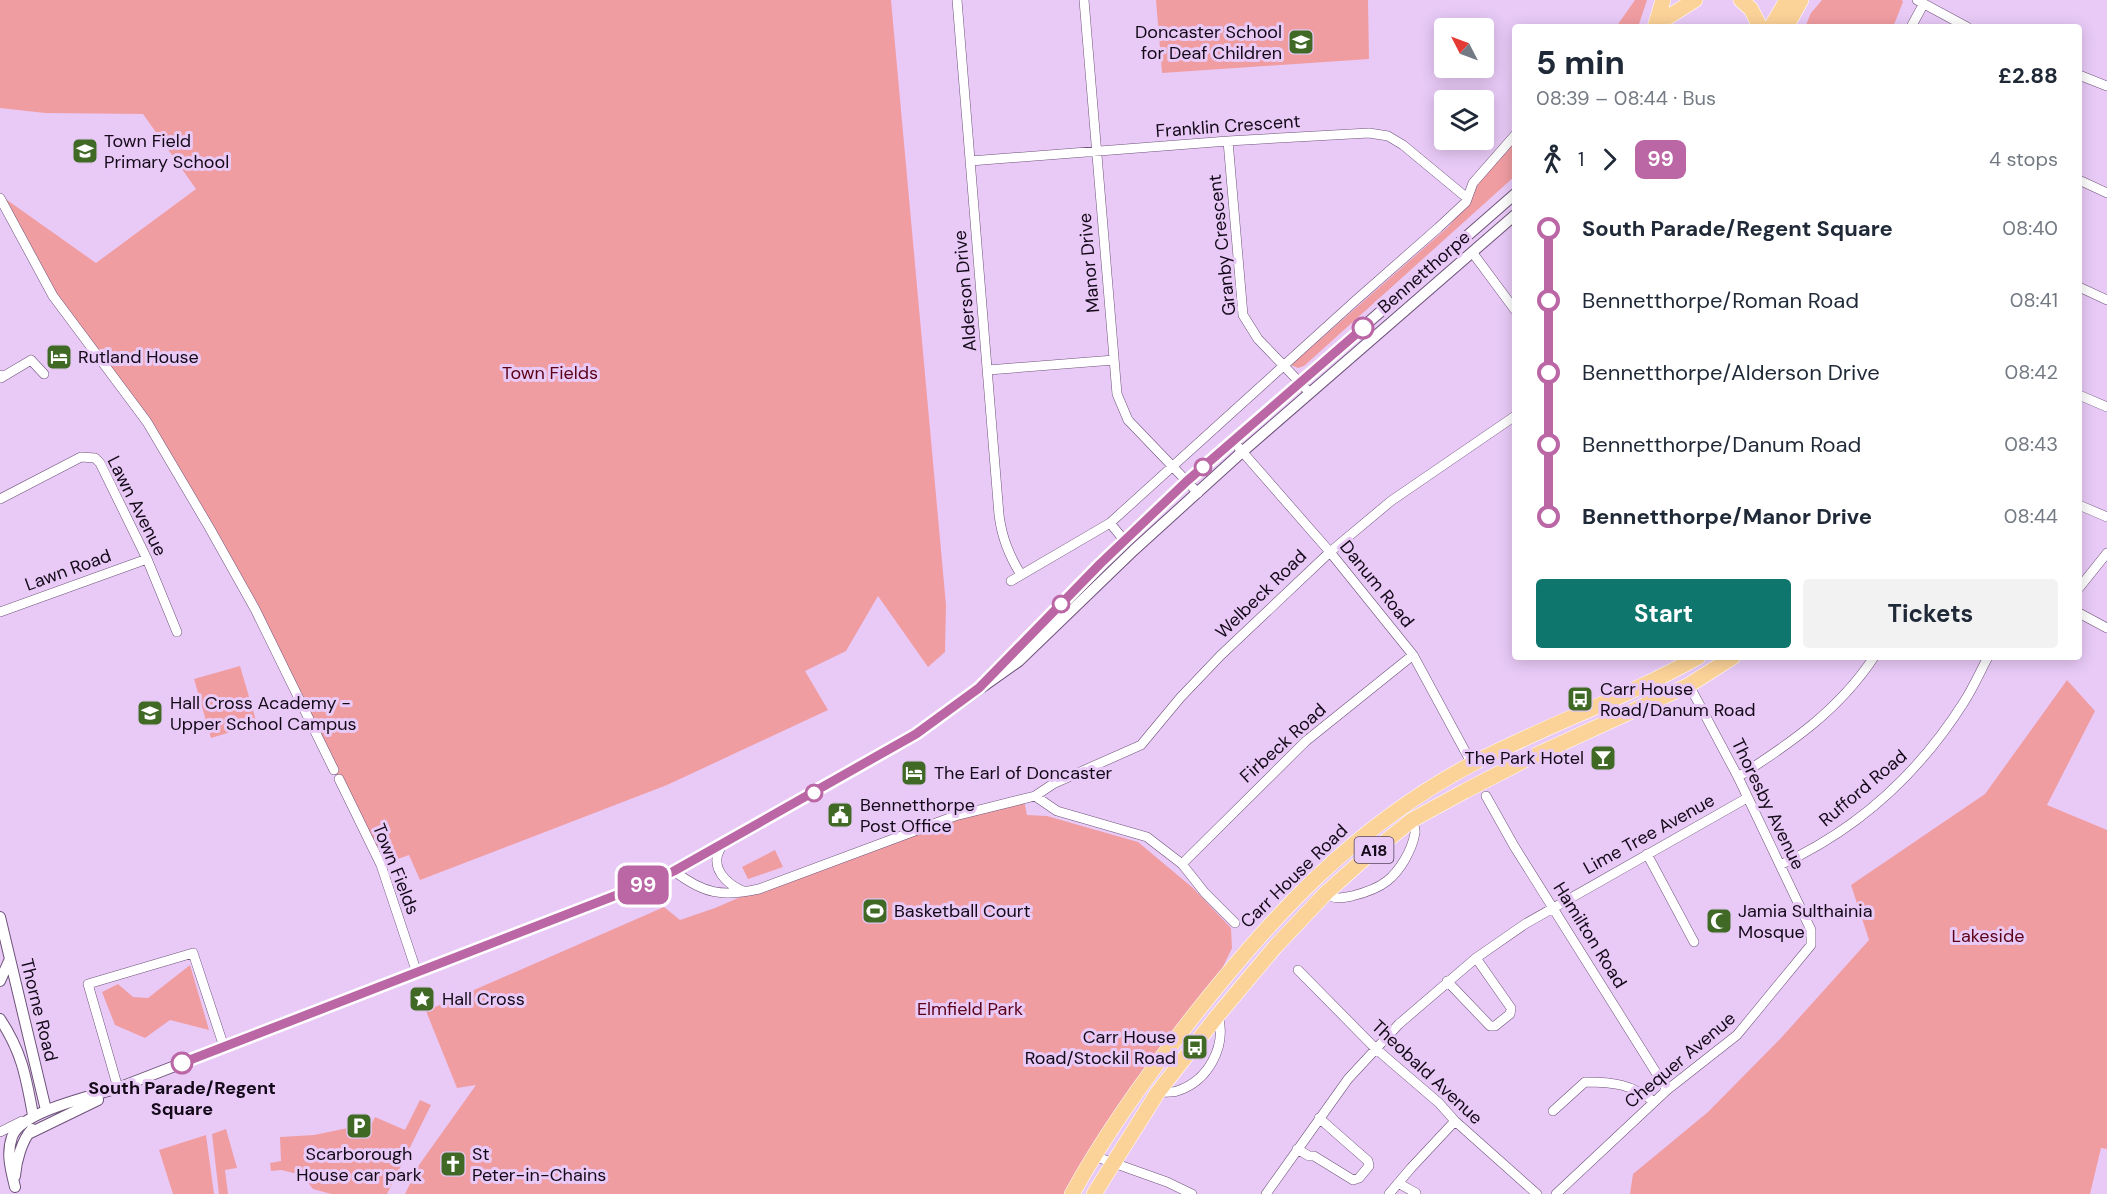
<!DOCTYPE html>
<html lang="en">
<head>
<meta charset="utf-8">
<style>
	body { margin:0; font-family:"DM Sans",sans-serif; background:#f2f2f3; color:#1f2937; height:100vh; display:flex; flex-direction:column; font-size:22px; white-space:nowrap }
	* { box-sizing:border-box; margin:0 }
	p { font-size:20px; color:#747a83 }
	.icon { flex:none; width:33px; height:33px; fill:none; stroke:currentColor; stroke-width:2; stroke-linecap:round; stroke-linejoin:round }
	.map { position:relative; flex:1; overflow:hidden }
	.sheet { position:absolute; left:1512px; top:24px; width:570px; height:636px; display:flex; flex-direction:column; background:#fff; border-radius:6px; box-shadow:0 3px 15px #0003 }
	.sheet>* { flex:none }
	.badge { padding:0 12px; border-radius:9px; font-size:21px; line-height:39px }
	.needle { width:39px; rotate:312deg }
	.buttons { position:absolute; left:1434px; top:18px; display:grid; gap:12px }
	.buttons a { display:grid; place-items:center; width:60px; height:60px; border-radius:6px; background:#fff; box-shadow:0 3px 15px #0003; font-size:30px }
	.map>.badge { position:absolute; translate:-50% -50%; box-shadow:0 0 0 3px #fff }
	.legs { display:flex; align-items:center; gap:9px; height:66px; padding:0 24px; font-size:20px }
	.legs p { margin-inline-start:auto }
	.overview { display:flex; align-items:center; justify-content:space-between; height:102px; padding:0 24px }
	h1 { font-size:33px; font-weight:700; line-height:45px }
	.action { display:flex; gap:12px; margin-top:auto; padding:12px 24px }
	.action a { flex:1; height:69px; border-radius:6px; background:#0f766e; color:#fff; font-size:24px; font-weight:700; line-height:69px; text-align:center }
	.action a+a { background:#f2f2f3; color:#1f2937 }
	ul { padding:0 24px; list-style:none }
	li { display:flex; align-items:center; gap:21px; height:72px; font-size:22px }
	li i { display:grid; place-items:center; width:9px; height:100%; margin:0 8px; background:currentColor }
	li i::after { content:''; width:15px; height:15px; margin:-8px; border:4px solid; border-radius:50%; background:#fff }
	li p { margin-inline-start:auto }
	li:first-child i { background:linear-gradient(#0000 50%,currentColor 0) }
	li:last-child i { background:linear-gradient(currentColor 50%,#0000 0) }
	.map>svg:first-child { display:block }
	.green { fill:#f09da2 }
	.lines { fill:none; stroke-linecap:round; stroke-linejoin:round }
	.minor-casing { stroke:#6e537a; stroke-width:10 }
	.tertiary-casing { stroke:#6e537a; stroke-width:12 }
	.trunk-casing { stroke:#fff; stroke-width:16 }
	.minor { stroke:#fff; stroke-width:9 }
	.tertiary { stroke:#fff; stroke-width:10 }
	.trunk { stroke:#fbd298; stroke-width:15 }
	.line-1-casing { stroke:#fff; stroke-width:14 }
	.line-1 { stroke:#bb66a5; stroke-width:9 }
	.stop-1-dot { fill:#fff; stroke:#bb66a5; stroke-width:3 }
	.labels { text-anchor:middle; stroke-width:6; stroke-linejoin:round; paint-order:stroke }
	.shield { fill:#e9caf7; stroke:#53435b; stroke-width:1.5 }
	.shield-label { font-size:16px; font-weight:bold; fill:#130918 }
	.poi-label { font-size:18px; fill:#130918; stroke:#e9caf7; text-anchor:start }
	.street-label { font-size:18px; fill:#130918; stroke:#e9caf7 }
	.park-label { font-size:18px; fill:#5b0017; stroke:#e9caf7 }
	.stop-label { font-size:18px; font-weight:bold; fill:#130918; stroke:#e9caf7 }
</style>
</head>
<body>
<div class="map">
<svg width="2107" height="1194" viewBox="0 0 2107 1194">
	<rect width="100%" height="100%" fill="#e9caf7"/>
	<path class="green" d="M0,0H891L946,605L945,652L928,667L878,596L846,651L805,671L828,710L667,785L420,880L409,855L381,865L255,609L147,422L53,296L0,195L96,263L196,189L143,114L45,113L0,108Z
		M1156,0H1368L1369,59L1162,73Z
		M1635,0H1647L1638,27H1616Z
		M1822,0H1902L1903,2L1893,27H1805L1811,13Z
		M1515,141V176L1304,366L1298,368L1291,365L1448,227L1470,201L1473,190Z
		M240,666L257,724L211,738L194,679Z
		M2067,680L2095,711L2047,805L2107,830V1149L2101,1148L2090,1194H1630L1633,1174L1708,1112L1781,1038L1869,940L1851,885L1985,794Z
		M1024,800L1027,815L1047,816L1138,842L1193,888L1231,928L1232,948L1209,996L1071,1194H405L419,1165L476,1085L457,1088L426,1011L664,907L680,920L715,908L759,889L916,832Z
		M775,850L783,867L748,879L742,867Z
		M190,965L209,1030L170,1020L145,1038L115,1025L102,992L118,984L133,997L148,998Z
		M420,1100L431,1105L387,1194H331L313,1189L302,1175L281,1170L271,1171L270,1163L281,1161L280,1137L314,1135L348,1128L366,1135L375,1117L405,1130Z
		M226,1129L237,1168L225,1170L228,1194H219L212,1134Z
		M206,1135L214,1194H173L159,1150Z"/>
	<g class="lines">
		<g class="minor-casing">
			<path id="minor" d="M957,0L999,515C1002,538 1009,555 1021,575
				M1084,0L1117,394L1128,420L1198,493
				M1917,0L1967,27
				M1911,27L1923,5
				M2079,75L2107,86
				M1228,141L1243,315L1258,339L1310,393
				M970,161L1228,141L1369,133L1388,136L1403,145L1467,198
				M2079,180L2107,193
				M0,198L53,296L147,422L209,527L255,609L334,770
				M1472,252L1515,310
				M2079,287L2107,300
				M988,370L1114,360
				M0,375L1,378L31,360L44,374
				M2079,395L2107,407
				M1233,441L1330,552L1413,655L1472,764
				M0,499L81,457L95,458L100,463L147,559L177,632
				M2079,505L2107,517
				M1110,523L1124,540
				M1011,581L1110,523L1355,301L1438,228L1466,202L1473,183L1515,135
				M2079,588L2107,553
				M0,612L147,559
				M2079,613L2107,628
				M1738,777C1791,743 1839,710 1874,657
				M339,779L381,865L417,973
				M1035,796L1053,784L1141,745L1180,698L1220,656L1330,552L1391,501L1515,416
				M1486,796L1514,846L1667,1090
				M722,844C721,848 717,854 717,858C715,874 731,886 743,891
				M1647,854L1694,942
				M1182,864L1306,741L1413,655
				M1780,865C1857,830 1919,773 1964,702C1973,688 1980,672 1988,657
				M674,871C704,894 722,897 759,889L955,816L1035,796L1057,811L1147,837L1182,864L1205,893L1235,923
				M1326,893C1334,900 1342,898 1352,896C1364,893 1377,889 1387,881C1400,871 1412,850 1415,833C1416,829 1413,824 1412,820
				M1298,970L1375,1048L1439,1103L1455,1121L1537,1194
				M1447,981L1490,1026H1495L1510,1014L1511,1008L1476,958
				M118,1088L88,984L193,953L224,1047
				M1158,1092C1164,1092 1171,1093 1177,1091C1208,1081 1227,1047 1218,1015
				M1553,1111L1585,1082C1613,1082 1632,1084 1654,1102
				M0,1132L22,1121
				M1297,1149L1309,1156H1314L1353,1180L1359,1178L1369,1166L1368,1161L1319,1118
				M1094,1156L1167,1182L1192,1194
				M1398,1183L1416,1193
				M1266,1194L1348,1079L1399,1024L1476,958L1525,924L1747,798
				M1389,1194L1411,1168L1455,1121
				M1556,1194L1667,1090L1737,1035L1811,945V930L1738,777L1689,685"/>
		</g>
		<g class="tertiary-casing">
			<path id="tertiary" d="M989,677L1124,540L1187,481L1515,194
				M0,917L46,1110
				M0,981L9,961
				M0,1019C22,1052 26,1077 33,1115
				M28,1134L98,1100
				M15,1176C16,1161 22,1140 32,1129
				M15,1187C11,1170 6,1154 12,1137C21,1111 93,1096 118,1088L648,883L674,871L916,734L1019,661L1134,550L1242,452L1515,215"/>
		</g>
		<g class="trunk-casing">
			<path id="trunk" d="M1741,0L1751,9L1760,27
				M1655,27L1663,0
				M1659,27L1665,19L1695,0
				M1771,27L1787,0
				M1786,27L1801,0
				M1072,1194C1106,1132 1148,1074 1192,1018C1273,915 1355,826 1472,764C1546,725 1626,698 1698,657
				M1094,1194L1158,1092L1218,1015L1275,947L1326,893L1365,858L1412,820L1465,791L1523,761L1689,685L1733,657"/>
		</g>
		<use href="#minor" class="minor"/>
		<use href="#tertiary" class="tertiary"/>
		<use href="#trunk" class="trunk"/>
	</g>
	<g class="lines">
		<g class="line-1-casing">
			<path id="line-1" d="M182,1063L653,881L674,871L916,734L979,688L1100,564L1187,481L1363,328"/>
		</g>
		<use href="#line-1" class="line-1"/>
	</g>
	<defs>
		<g id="school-square" transform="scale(1.35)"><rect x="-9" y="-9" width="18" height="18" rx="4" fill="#3f6925" stroke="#e9caf7"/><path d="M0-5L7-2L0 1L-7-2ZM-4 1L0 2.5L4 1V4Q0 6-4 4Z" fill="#fff"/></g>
		<g id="hotel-square" transform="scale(1.35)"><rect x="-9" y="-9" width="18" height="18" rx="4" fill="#3f6925" stroke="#e9caf7"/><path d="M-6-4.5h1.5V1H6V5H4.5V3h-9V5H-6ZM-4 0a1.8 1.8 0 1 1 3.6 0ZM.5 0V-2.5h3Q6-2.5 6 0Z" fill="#fff"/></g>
		<g id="bus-square" transform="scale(1.35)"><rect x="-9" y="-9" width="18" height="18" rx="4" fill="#3f6925" stroke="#e9caf7"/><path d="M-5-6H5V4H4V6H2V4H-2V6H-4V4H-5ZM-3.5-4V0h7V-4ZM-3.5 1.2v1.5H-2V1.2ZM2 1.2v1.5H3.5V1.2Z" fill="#fff"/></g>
		<g id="bar-square" transform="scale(1.35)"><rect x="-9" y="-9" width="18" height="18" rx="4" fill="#3f6925" stroke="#e9caf7"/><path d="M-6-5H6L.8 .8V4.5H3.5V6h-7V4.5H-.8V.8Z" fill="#fff"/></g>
		<g id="civic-square" transform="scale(1.35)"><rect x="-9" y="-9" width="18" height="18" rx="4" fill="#3f6925" stroke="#e9caf7"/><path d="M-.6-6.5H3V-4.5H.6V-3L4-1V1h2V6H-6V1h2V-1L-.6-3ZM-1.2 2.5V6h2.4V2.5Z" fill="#fff"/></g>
		<g id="stadium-square" transform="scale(1.35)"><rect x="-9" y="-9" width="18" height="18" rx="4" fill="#3f6925" stroke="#e9caf7"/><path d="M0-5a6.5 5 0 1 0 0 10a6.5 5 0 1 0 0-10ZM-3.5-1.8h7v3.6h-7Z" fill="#fff"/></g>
		<g id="mosque-square" transform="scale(1.35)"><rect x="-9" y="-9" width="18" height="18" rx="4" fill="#3f6925" stroke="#e9caf7"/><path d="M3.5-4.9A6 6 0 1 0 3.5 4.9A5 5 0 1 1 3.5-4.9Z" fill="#fff"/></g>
		<g id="sight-square" transform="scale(1.35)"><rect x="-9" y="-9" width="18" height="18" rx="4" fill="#3f6925" stroke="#e9caf7"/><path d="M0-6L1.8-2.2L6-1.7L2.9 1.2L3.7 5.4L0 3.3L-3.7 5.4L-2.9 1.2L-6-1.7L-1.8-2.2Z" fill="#fff"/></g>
		<g id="parking-square" transform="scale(1.35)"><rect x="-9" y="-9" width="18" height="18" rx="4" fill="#3f6925" stroke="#e9caf7"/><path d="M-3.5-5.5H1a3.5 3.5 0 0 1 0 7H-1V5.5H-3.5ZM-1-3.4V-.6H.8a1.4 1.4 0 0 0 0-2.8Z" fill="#fff"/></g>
		<g id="church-square" transform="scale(1.35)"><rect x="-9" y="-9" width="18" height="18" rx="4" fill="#3f6925" stroke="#e9caf7"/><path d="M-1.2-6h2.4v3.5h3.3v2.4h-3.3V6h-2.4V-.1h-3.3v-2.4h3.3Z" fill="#fff"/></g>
	</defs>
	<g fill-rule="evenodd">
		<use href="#school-square" x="1301" y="42"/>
		<use href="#school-square" x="85" y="151"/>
		<use href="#hotel-square" x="59" y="357"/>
		<use href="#bus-square" x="1580" y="699"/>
		<use href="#school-square" x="150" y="713"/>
		<use href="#bar-square" x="1603" y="758"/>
		<use href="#hotel-square" x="914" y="773"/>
		<use href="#civic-square" x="840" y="815"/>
		<use href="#stadium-square" x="875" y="911"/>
		<use href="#mosque-square" x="1719" y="921"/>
		<use href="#sight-square" x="422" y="999"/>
		<use href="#bus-square" x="1195" y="1047"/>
		<use href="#parking-square" x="359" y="1126"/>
		<use href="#church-square" x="453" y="1164"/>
	</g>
	<g class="stop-1-dot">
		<circle cx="1363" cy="328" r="10"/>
		<circle cx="1203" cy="467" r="8"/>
		<circle cx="1061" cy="604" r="8"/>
		<circle cx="814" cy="793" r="8"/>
		<circle cx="182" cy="1063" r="10"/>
	</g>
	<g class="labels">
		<rect class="shield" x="1354.5" y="837" width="39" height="26" rx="4.5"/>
		<g class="shield-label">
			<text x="1374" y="856">A18</text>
		</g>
		<g class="poi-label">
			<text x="1282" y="38" text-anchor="end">Doncaster School<tspan x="1282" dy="21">for Deaf Children</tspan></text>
			<text x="104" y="147">Town Field<tspan x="104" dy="21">Primary School</tspan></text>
			<text x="78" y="363">Rutland House</text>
			<text x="1600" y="695">Carr House<tspan x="1600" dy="21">Road/Danum Road</tspan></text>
			<text x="170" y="709">Hall Cross Academy -<tspan x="170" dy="21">Upper School Campus</tspan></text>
			<text x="1584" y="764" text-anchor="end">The Park Hotel</text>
			<text x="934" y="779">The Earl of Doncaster</text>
			<text x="860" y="811">Bennetthorpe<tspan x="860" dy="21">Post Office</tspan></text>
			<text x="894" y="917">Basketball Court</text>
			<text x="1738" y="917">Jamia Sulthainia<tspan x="1738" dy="21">Mosque</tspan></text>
			<text x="442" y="1005">Hall Cross</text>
			<text x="1176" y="1043" text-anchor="end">Carr House<tspan x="1176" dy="21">Road/Stockil Road</tspan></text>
			<text x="359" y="1160" text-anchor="middle">Scarborough<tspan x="359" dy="21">House car park</tspan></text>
			<text x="472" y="1160">St<tspan x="472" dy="21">Peter-in-Chains</tspan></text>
		</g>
		<g class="street-label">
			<text transform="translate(1228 126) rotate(-4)" y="6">Franklin Crescent</text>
			<text transform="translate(1222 245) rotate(-96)" y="6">Granby Crescent</text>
			<text transform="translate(1089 263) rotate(-95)" y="6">Manor Drive</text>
			<text transform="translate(1424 272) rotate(-41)" y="6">Bennetthorpe</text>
			<text transform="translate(965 291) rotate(-95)" y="6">Alderson Drive</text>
			<text transform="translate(137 506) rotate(63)" y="6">Lawn Avenue</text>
			<text transform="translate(68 570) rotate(-20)" y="6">Lawn Road</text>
			<text transform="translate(1377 584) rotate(51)" y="6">Danum Road</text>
			<text transform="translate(1261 594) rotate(-44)" y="6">Welbeck Road</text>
			<text transform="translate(1283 743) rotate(-42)" y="6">Firbeck Road</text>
			<text transform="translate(1863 788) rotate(-40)" y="6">Rufford Road</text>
			<text transform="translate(1768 804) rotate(64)" y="6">Thoresby Avenue</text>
			<text transform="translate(1649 834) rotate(-29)" y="6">Lime Tree Avenue</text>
			<text transform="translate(396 869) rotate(68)" y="6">Town Fields</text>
			<text transform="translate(1294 876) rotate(-44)" y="6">Carr House Road</text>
			<text transform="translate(1590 935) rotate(58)" y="6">Hamilton Road</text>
			<text transform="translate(39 1010) rotate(76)" y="6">Thorne Road</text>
			<text transform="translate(1680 1060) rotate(-40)" y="6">Chequer Avenue</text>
			<text transform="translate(1427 1072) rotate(43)" y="6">Theobald Avenue</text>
		</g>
		<g class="park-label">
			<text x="550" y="379">Town Fields</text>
			<text x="1988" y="942">Lakeside</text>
			<text x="970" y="1015">Elmfield Park</text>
		</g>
		<g class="stop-label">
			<text x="182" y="1094">South Parade/Regent<tspan x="182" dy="21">Square</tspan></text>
		</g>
	</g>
</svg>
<div class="buttons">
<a><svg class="needle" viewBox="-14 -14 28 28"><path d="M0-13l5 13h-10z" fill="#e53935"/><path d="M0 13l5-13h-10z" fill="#747a83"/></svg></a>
<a><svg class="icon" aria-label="layers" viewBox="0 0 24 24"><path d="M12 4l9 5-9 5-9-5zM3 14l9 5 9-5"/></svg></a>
</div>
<b class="badge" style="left:643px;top:885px;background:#bb66a5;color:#fff">99</b>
<section class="sheet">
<div class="overview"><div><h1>5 min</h1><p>08:39 – 08:44 · Bus</p></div><b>£2.88</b></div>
<div class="legs"><svg class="icon" aria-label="walk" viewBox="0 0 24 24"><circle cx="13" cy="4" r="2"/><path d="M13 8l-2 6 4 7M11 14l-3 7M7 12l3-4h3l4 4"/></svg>1<svg class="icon" aria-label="forward" viewBox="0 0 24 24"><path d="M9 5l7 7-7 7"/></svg><b class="badge" style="background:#bb66a5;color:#fff">99</b><p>4 stops</p></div>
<ul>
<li><i style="color:#bb66a5"></i><b>South Parade/Regent Square</b><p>08:40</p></li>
<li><i style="color:#bb66a5"></i><span>Bennetthorpe/Roman Road</span><p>08:41</p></li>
<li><i style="color:#bb66a5"></i><span>Bennetthorpe/Alderson Drive</span><p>08:42</p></li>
<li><i style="color:#bb66a5"></i><span>Bennetthorpe/Danum Road</span><p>08:43</p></li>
<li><i style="color:#bb66a5"></i><b>Bennetthorpe/Manor Drive</b><p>08:44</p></li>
</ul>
<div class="action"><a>Start</a><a>Tickets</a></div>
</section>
</div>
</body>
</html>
